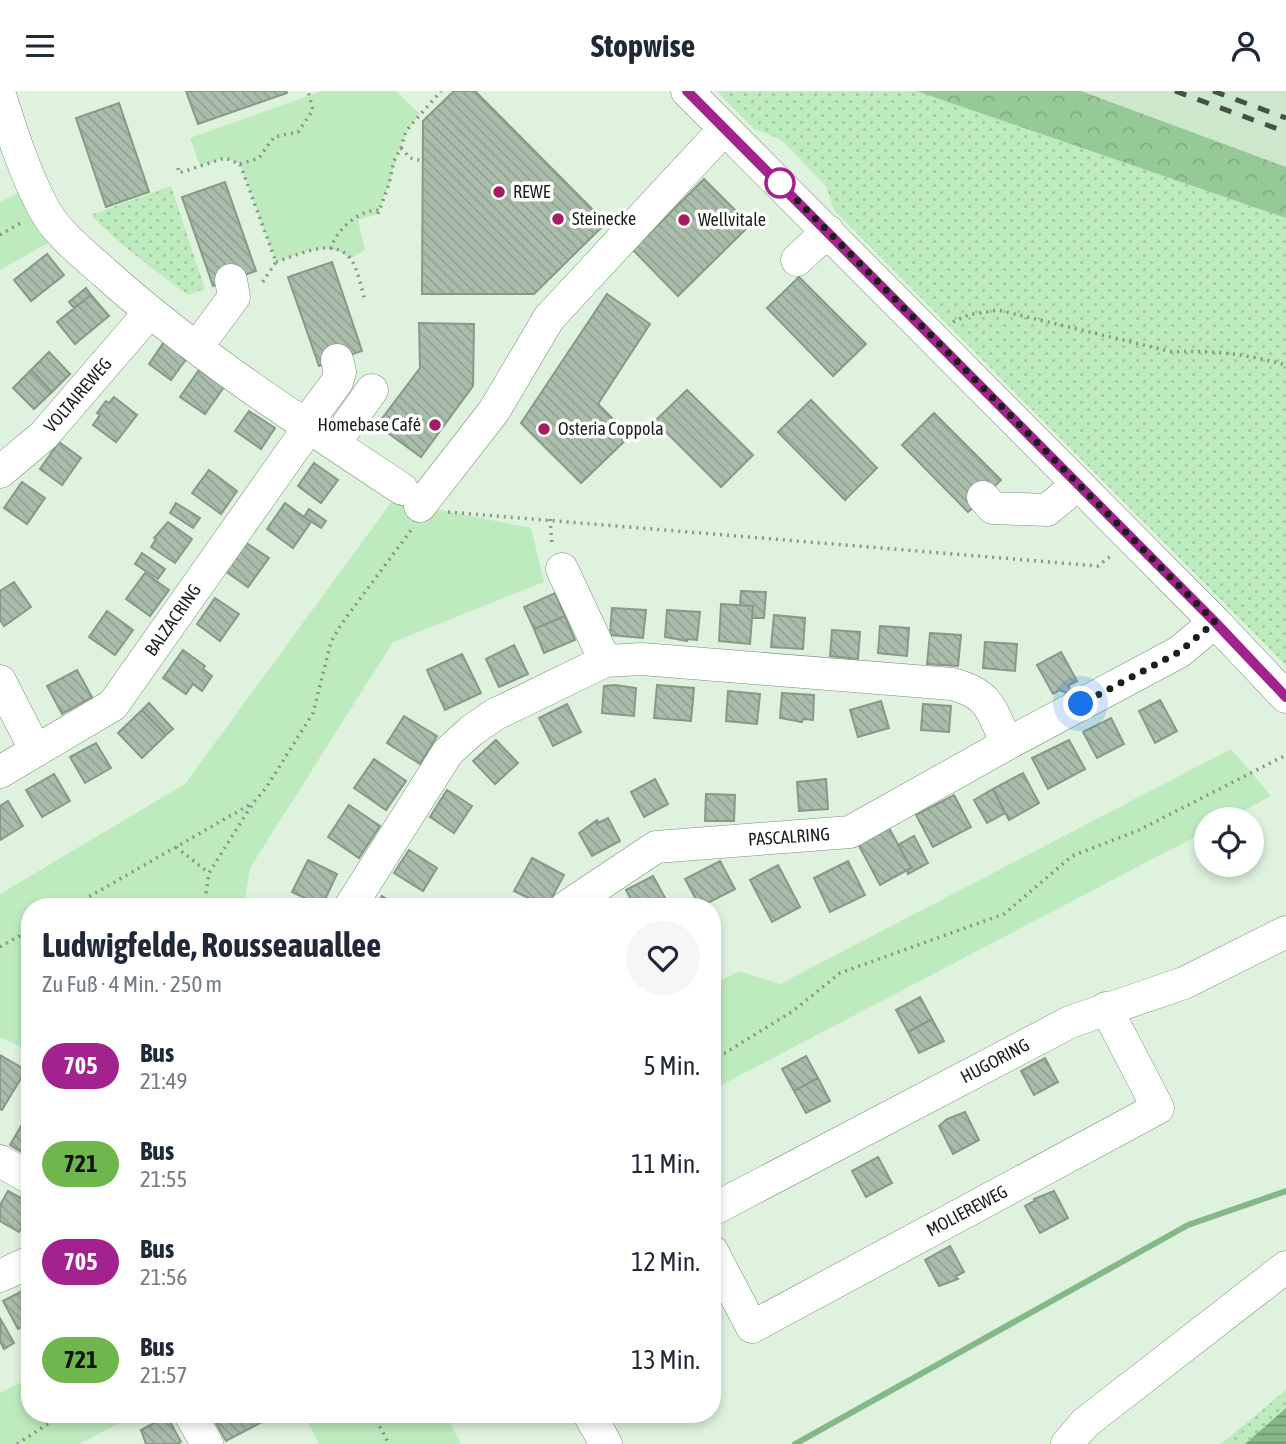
<!DOCTYPE html>
<html lang="de">
<head>
<meta charset="utf-8">
<style>
	body { margin:0; font-family:"Asap Condensed",sans-serif; background:#f6f6f7; color:#1f2937; height:100vh; display:flex; flex-direction:column; font-size:26px; white-space:nowrap }
	* { box-sizing:border-box; margin:0 }
	p { font-size:23px; color:#747a83 }
	.icon { flex:none; width:38px; height:38px; fill:none; stroke:currentColor; stroke-width:2; stroke-linecap:round; stroke-linejoin:round }
	.map { position:relative; flex:1; overflow:hidden }
	.drawer { position:absolute; left:21px; top:807px; width:700px; height:525px; display:flex; flex-direction:column; background:#fff; border-radius:28px; box-shadow:0 4px 10px #0003 }
	.drawer>* { flex:none }
	.badge { padding:0 14px; border-radius:23px; font-size:24px; line-height:46px }
	.controls { position:absolute; left:1194px; top:716px; display:grid; gap:14px }
	.controls a { display:grid; place-items:center; width:70px; height:70px; border-radius:50%; background:#fff; box-shadow:0 4px 10px #0003; font-size:35px }
	.you { position:absolute; width:35px; height:35px; margin:-18px; border:5px solid #fff; border-radius:50%; background:#1a73e8; box-shadow:0 0 0 10px #1a73e833 }
	.map>.badge { position:absolute; translate:-50% -50%; box-shadow:0 0 0 4px #fff }
	.round { display:grid; place-items:center; flex:none; width:74px; height:74px; border-radius:37px; background:#f6f6f7 }
	.head { display:flex; align-items:center; justify-content:space-between; height:119px; padding:0 21px }
	h1 { font-size:33px; font-weight:700; line-height:52px }
	ul { padding:0; list-style:none }
	li { display:flex; align-items:center; gap:21px; height:98px; padding:0 21px }
	li div { flex:1 }
	li b { display:block; font-size:26px }
	li em { font-style:normal }
	li .badge { min-width:77px; font-weight:700; text-align:center }
	header { display:flex; justify-content:space-between; align-items:center; height:91px; padding:0 21px; background:#fff; font-size:32px; font-weight:700 }
	.map>svg:first-child { display:block }
	.built { fill:#cde7cd }
	.grass { fill:url(#grass-dots) }
	.forest { fill:url(#forest-crowns) }
	.park { fill:#bdebbe }
	.water { fill:url(#water-rules) }
	.lines { fill:none; stroke-linecap:round; stroke-linejoin:round }
	.stream { stroke:#84b886; stroke-width:6 }
	.building { fill:url(#building-back-hatch); stroke:#879a88; stroke-width:2 }
	.minor-casing { stroke:#7b8e7b; stroke-width:33 }
	.path { stroke:#889688; stroke-width:3.5; stroke-dasharray:2 5; stroke-linecap:butt }
	.minor { stroke:#fff; stroke-width:32 }
	.rail { stroke:#465046; stroke-width:5; stroke-dasharray:12 12; stroke-linecap:butt }
	.line-casing { stroke:#fff; stroke-width:16 }
	.line { stroke:#a2238e; stroke-width:10 }
	.walk { stroke:#192019; stroke-width:7; stroke-dasharray:0 12.6 }
	.stop-dot { fill:#fff; stroke:#a2238e; stroke-width:3.5 }
	.poi-dot { fill:#a51c63; stroke:#fff; stroke-width:2.5 }
	.labels { text-anchor:middle; stroke-width:7; stroke-linejoin:round; paint-order:stroke }
	.poi-label { font-size:18px; fill:#192019; stroke:#fff; text-anchor:start }
	.street-label { font-size:18px; fill:#192019; stroke:#fff }
</style>
</head>
<body>
<header><svg class="icon" aria-label="menu" viewBox="0 0 24 24"><path d="M4 6h16M4 12h16M4 18h16"/></svg>Stopwise<svg class="icon" aria-label="person" viewBox="0 0 24 24"><circle cx="12" cy="8" r="4"/><path d="M4 21q1-7 8-7t8 7"/></svg></header>
<div class="map">
<svg width="1286" height="1353" viewBox="0 0 1286 1353">
	<defs>
		<pattern id="grass-dots" width="8" height="8" patternUnits="userSpaceOnUse" patternTransform="scale(1.75)"><rect width="8" height="8" fill="#bdebbe"/><path d="M2 2h.1M6 6h.1" fill="none" stroke="#a2c9a3" stroke-width="1.8" stroke-linecap="round"/></pattern>
		<pattern id="forest-crowns" width="20" height="18" patternUnits="userSpaceOnUse" patternTransform="scale(1.75)"><rect width="20" height="18" fill="#95ca97"/><path d="M2 6a3 3 0 1 1 6 0M12 15a3 3 0 1 1 6 0" fill="none" stroke="#80ad82"/></pattern>
		<pattern id="water-rules" width="6" height="5" patternUnits="userSpaceOnUse" patternTransform="scale(1.75)"><rect width="6" height="5" fill="#84b886"/><path d="M0 2.5h6" fill="none" stroke="#6b956d"/></pattern>
		<pattern id="building-back-hatch" width="6" height="6" patternUnits="userSpaceOnUse" patternTransform="scale(1.75)"><rect width="6" height="6" fill="#aabdaa"/><path d="M-1 5l2 2M0 0l6 6M5-1l2 2" fill="none" stroke="#92a292"/></pattern>
	</defs>
	<rect width="100%" height="100%" fill="#def2de"/>
	<path class="built" d="M1081,0H1286V76Z"/>
	<path class="grass" d="M717,0H916L1286,127V574L834,119L826,95L780,48L754,38Z
		M171,95L205,198L188,204C154,179 121,155 91,124Z
		M1286,1299V1317L1245,1353H1221Z"/>
	<path class="forest" d="M916,0H1081L1286,76V127Z"/>
	<path class="park" d="M322,0H396L420,23C403,41 396,66 390,90C387,101 381,112 378,123L358,129L365,159L350,168C327,148 301,163 276,171L240,73L225,67L200,75L190,47Z
		M25,98L62,144L0,179V111Z
		M395,406L420,415L531,437L544,491L393,551L250,777L244,815L30,816V960L0,946V803L185,693Z
		M1231,658L1271,705L1228,728H1206V740L712,999V894L739,880L780,893Z
		M30,1287V1323H138L79,1353H0V1302Z
		M304,1323H445L461,1353H319Z"/>
	<path class="water" d="M1286,1317V1353H1245Z"/>
	<g class="lines">
		<path class="stream" d="M795,1353L1188,1134L1286,1100"/>
	</g>
	<path class="building" d="M186,0H286L287,2L198,33Z
		M454,0H475L606,132L534,203H422L423,30Z
		M119,12L149,101L106,116L76,27Z
		M704,88L750,134L678,205L633,159Z
		M225,91L256,180L213,195L182,106Z
		M47,163L64,184L31,210L14,189Z
		M332,171L362,260L319,275L288,186Z
		M799,186L866,253L833,285L767,217Z
		M86,197L91,204L74,217L69,211Z
		M607,203L650,233L598,313L630,345L581,392L521,332Z
		M91,204L109,225L75,253L57,231Z
		M419,232L474,233L473,295L421,366L377,334L420,277Z
		M164,251L187,267L171,289L149,273Z
		M49,261L70,283L52,301L31,279Z
		M31,279L52,301L34,318L13,297Z
		M199,279L224,296L205,323L180,306Z
		M687,299L753,364L721,396L655,330Z
		M114,306L137,324L116,351L93,334L100,324L97,322L106,310L109,312Z
		M811,309L877,377L845,409L778,341Z
		M249,320L275,337L261,358L235,340Z
		M934,322L1001,389L968,421L902,354Z
		M59,351L81,367L62,394L40,378Z
		M314,372L338,389L321,412L298,395Z
		M209,379L237,400L221,423L192,402Z
		M22,391L45,407L27,433L4,417Z
		M176,412L200,427L193,437L170,422Z
		M285,412L311,431L293,457L267,438Z
		M309,418L326,430L321,437L304,426Z
		M168,431L192,448L175,472L151,456L156,448L154,447Z
		M245,451L269,467L248,496L225,480Z
		M142,462L165,478L158,488L135,473Z
		M145,482L169,499L150,525L126,508Z
		M14,491L31,516L4,535L0,529V500Z
		M741,500L766,501L764,527H752L753,515L740,514Z
		M555,502L565,525L534,538L524,516Z
		M215,507L239,523L220,550L197,533Z
		M721,513L753,515L750,553L719,550Z
		M612,517L646,519L643,547L610,544Z
		M667,519L700,521L697,549L687,548V550L665,546Z
		M107,520L133,539L115,564L89,546Z
		M774,524L805,527L803,558L771,556Z
		M565,525L575,549L544,562L534,538Z
		M880,535L909,537L907,565L878,562Z
		M832,539L860,541L858,568L830,565Z
		M930,542L961,544L958,575L927,573Z
		M985,551L1017,553L1015,580L983,577Z
		M514,554L528,583L499,596L486,568Z
		M183,559L205,575L203,578L212,585L202,600L193,593L186,603L163,587Z
		M1061,561L1077,590L1069,594L1070,600L1066,602L1060,599L1053,603L1037,574Z
		M462,563L481,602L445,619L427,579Z
		M77,579L92,606L62,623L47,595Z
		M615,594L636,597L634,625L602,622L604,595Z
		M657,594L694,597L691,630L654,627Z
		M728,600L760,603L757,633L726,630Z
		M782,602L814,604L813,629L803,628L802,631L780,627Z
		M1160,609L1177,640L1155,652L1139,620Z
		M881,610L889,637L858,646L850,619Z
		M149,612L173,638L166,644L142,619Z
		M567,613L581,641L553,655L539,627Z
		M923,613L951,615L949,641L921,639Z
		M142,619L166,644L142,667L118,642Z
		M404,625L437,645L420,673L387,652Z
		M1111,627L1124,653L1097,667L1083,641Z
		M496,649L518,672L495,693L473,670Z
		M1069,649L1085,678L1048,698L1032,667Z
		M96,652L111,677L85,692L70,666Z
		M374,668L406,690L386,719L354,697Z
		M1023,682L1039,712L1009,729L993,698Z
		M54,683L70,710L42,726L26,699Z
		M655,688L668,713L644,726L631,701Z
		M826,688L828,718L799,720L797,691Z
		M993,698L1005,722L987,732L974,709Z
		M447,699L472,715L454,742L430,726Z
		M706,703L735,704L734,730H705Z
		M954,704L971,736L933,756L916,724Z
		M8,710L23,735L0,749V715Z
		M349,714L380,735L359,767L328,746Z
		M608,727L620,750L592,765L579,742L597,729L598,732Z
		M889,737L911,777L880,794L858,753Z
		M914,745L928,772L908,783L907,779L911,777L898,754Z
		M409,759L437,777L423,800L394,782Z
		M532,767L564,784L547,816L514,800Z
		M308,769L337,783L322,815L292,801Z
		M720,770L735,798L700,816L685,788Z
		M848,770L865,804L830,821L814,787Z
		M778,774L800,816L772,831L750,789Z
		M653,785L670,816H635L626,799Z
		M382,805L399,816H375Z
		M920,906L932,928L908,941L896,919Z
		M932,928L944,950L919,962L908,941Z
		M0,964L26,979L2,1019L0,1018Z
		M806,965L818,987L794,1000L782,978Z
		M1045,967L1058,991L1034,1004L1021,980Z
		M818,987L830,1010L806,1022L794,1000Z
		M965,1021L979,1049L953,1063L939,1035L947,1028Z
		M24,1030L30,1033V1066L10,1054Z
		M878,1066L892,1092L866,1106L852,1080Z
		M8,1100L30,1112V1122L19,1141L0,1130V1114Z
		M1054,1100L1068,1127L1040,1142L1025,1115L1034,1110V1108Z
		M950,1155L964,1181L956,1185L958,1188L939,1195L925,1169Z
		M30,1196V1232L18,1238L3,1210Z
		M1,1229L14,1252L4,1258L0,1250Z
		M211,1323H258L262,1331L226,1350Z
		M167,1325L181,1351L177,1353H146L141,1339Z"/>
	<g class="lines">
		<g class="minor-casing">
			<path id="minor" d="M687,0L1215,531L1286,606
				M0,4C12,42 25,83 44,118C58,144 84,163 106,183C195,263 302,332 402,398
				M797,169L828,140
				M197,256L234,206L231,189
				M305,334L337,291L340,281L337,269
				M334,353L372,299
				M0,381L44,344L149,222
				M983,406L993,417L1047,419L1078,393
				M420,415L494,320L549,227L716,47
				M562,478L605,570
				M0,590L36,660
				M0,681L113,614L309,336
				M350,816L448,661L471,640L494,624L605,570L642,568L952,593C991,603 991,619 1007,653
				M566,816L656,756L850,741L1007,653L1179,561L1215,531
				M0,1070L30,1087
				M712,1119L1070,931L1184,892L1286,841
				M712,1160L752,1236L1158,1017L1106,917
				M0,1185L30,1171
				M190,1323L207,1353
				M589,1323L606,1353
				M1067,1353L1085,1332L1286,1176"/>
		</g>
		<path class="path" d="M401,57L410,67L423,70
			M240,73L259,67L274,46L298,41L313,19L308,0
			M178,77L179,82L225,67L240,73L276,171L260,195
			M378,123L389,93L394,70L401,57L406,40L441,0
			M0,144L21,132
			M331,158C336,138 359,119 379,119
			M276,171C296,165 333,145 350,167C358,177 361,197 365,209
			M953,231L968,224L998,219L1173,261C1215,259 1245,263 1286,274
			M448,421L1098,475L1113,463
			M550,428L552,454
			M176,756L209,782
			M71,816L251,713
			M204,816L209,782L253,712L266,697L313,622L331,551L342,532L412,438
			M0,856L30,839
			M712,970L793,920L840,882L1004,823L1072,765L1137,740L1286,664
			M373,1323L389,1353
			M17,1353L63,1323"/>
		<use href="#minor" class="minor"/>
		<path class="rail" d="M1175,0L1286,41
			M1213,0L1286,27"/>
	</g>
	<g class="lines">
		<g class="line-casing">
			<path id="line" d="M687,0L1215,531L1286,606"/>
		</g>
		<use href="#line" class="line"/>
		<path class="walk" d="M780,92L771,83L1215,531L1179,561L1081,613"/>
	</g>
	<circle class="stop-dot" cx="780" cy="92" r="14"/>
	<g class="poi-dot">
		<circle cx="499" cy="101" r="7"/>
		<circle cx="558" cy="128" r="7"/>
		<circle cx="684" cy="129" r="7"/>
		<circle cx="435" cy="334" r="7"/>
		<circle cx="544" cy="338" r="7"/>
	</g>
	<g class="labels">
		<g class="poi-label">
			<text x="513" y="107">REWE</text>
			<text x="572" y="134">Steinecke</text>
			<text x="698" y="135">Wellvitale</text>
			<text x="421" y="340" text-anchor="end">Homebase Café</text>
			<text x="558" y="344">Osteria Coppola</text>
		</g>
		<g class="street-label">
			<text transform="translate(78 304) rotate(-49)" y="6">VOLTAIREWEG</text>
			<text transform="translate(173 529) rotate(-55)" y="6">BALZACRING</text>
			<text transform="translate(789 746) rotate(-4)" y="6">PASCALRING</text>
			<text transform="translate(995 970) rotate(-28)" y="6">HUGORING</text>
			<text transform="translate(967 1120) rotate(-28)" y="6">MOLIEREWEG</text>
		</g>
	</g>
</svg>
<div class="controls">
<a><svg class="icon" aria-label="locate" viewBox="0 0 24 24"><circle cx="12" cy="12" r="6"/><path d="M12 2v4M12 18v4M2 12h4M18 12h4"/></svg></a>
</div>
<div class="you" style="left:1081px;top:613px"></div>
<section class="drawer">
<div class="head"><div><h1>Ludwigfelde, Rousseauallee</h1><p>Zu Fuß · 4 Min. · 250 m</p></div><a class="round"><svg class="icon" aria-label="heart" viewBox="0 0 24 24"><path d="M12 20l-8-8c-3-5 5-10 8-4 3-6 11-1 8 4z"/></svg></a></div>
<ul>
<li><span class="badge" style="background:#a2238e;color:#fff">705</span><div><b>Bus</b><p>21:49</p></div><em>5 Min.</em></li>
<li><span class="badge" style="background:#6fb64c;color:#111">721</span><div><b>Bus</b><p>21:55</p></div><em>11 Min.</em></li>
<li><span class="badge" style="background:#a2238e;color:#fff">705</span><div><b>Bus</b><p>21:56</p></div><em>12 Min.</em></li>
<li><span class="badge" style="background:#6fb64c;color:#111">721</span><div><b>Bus</b><p>21:57</p></div><em>13 Min.</em></li>
</ul>
</section>
</div>
</body>
</html>
